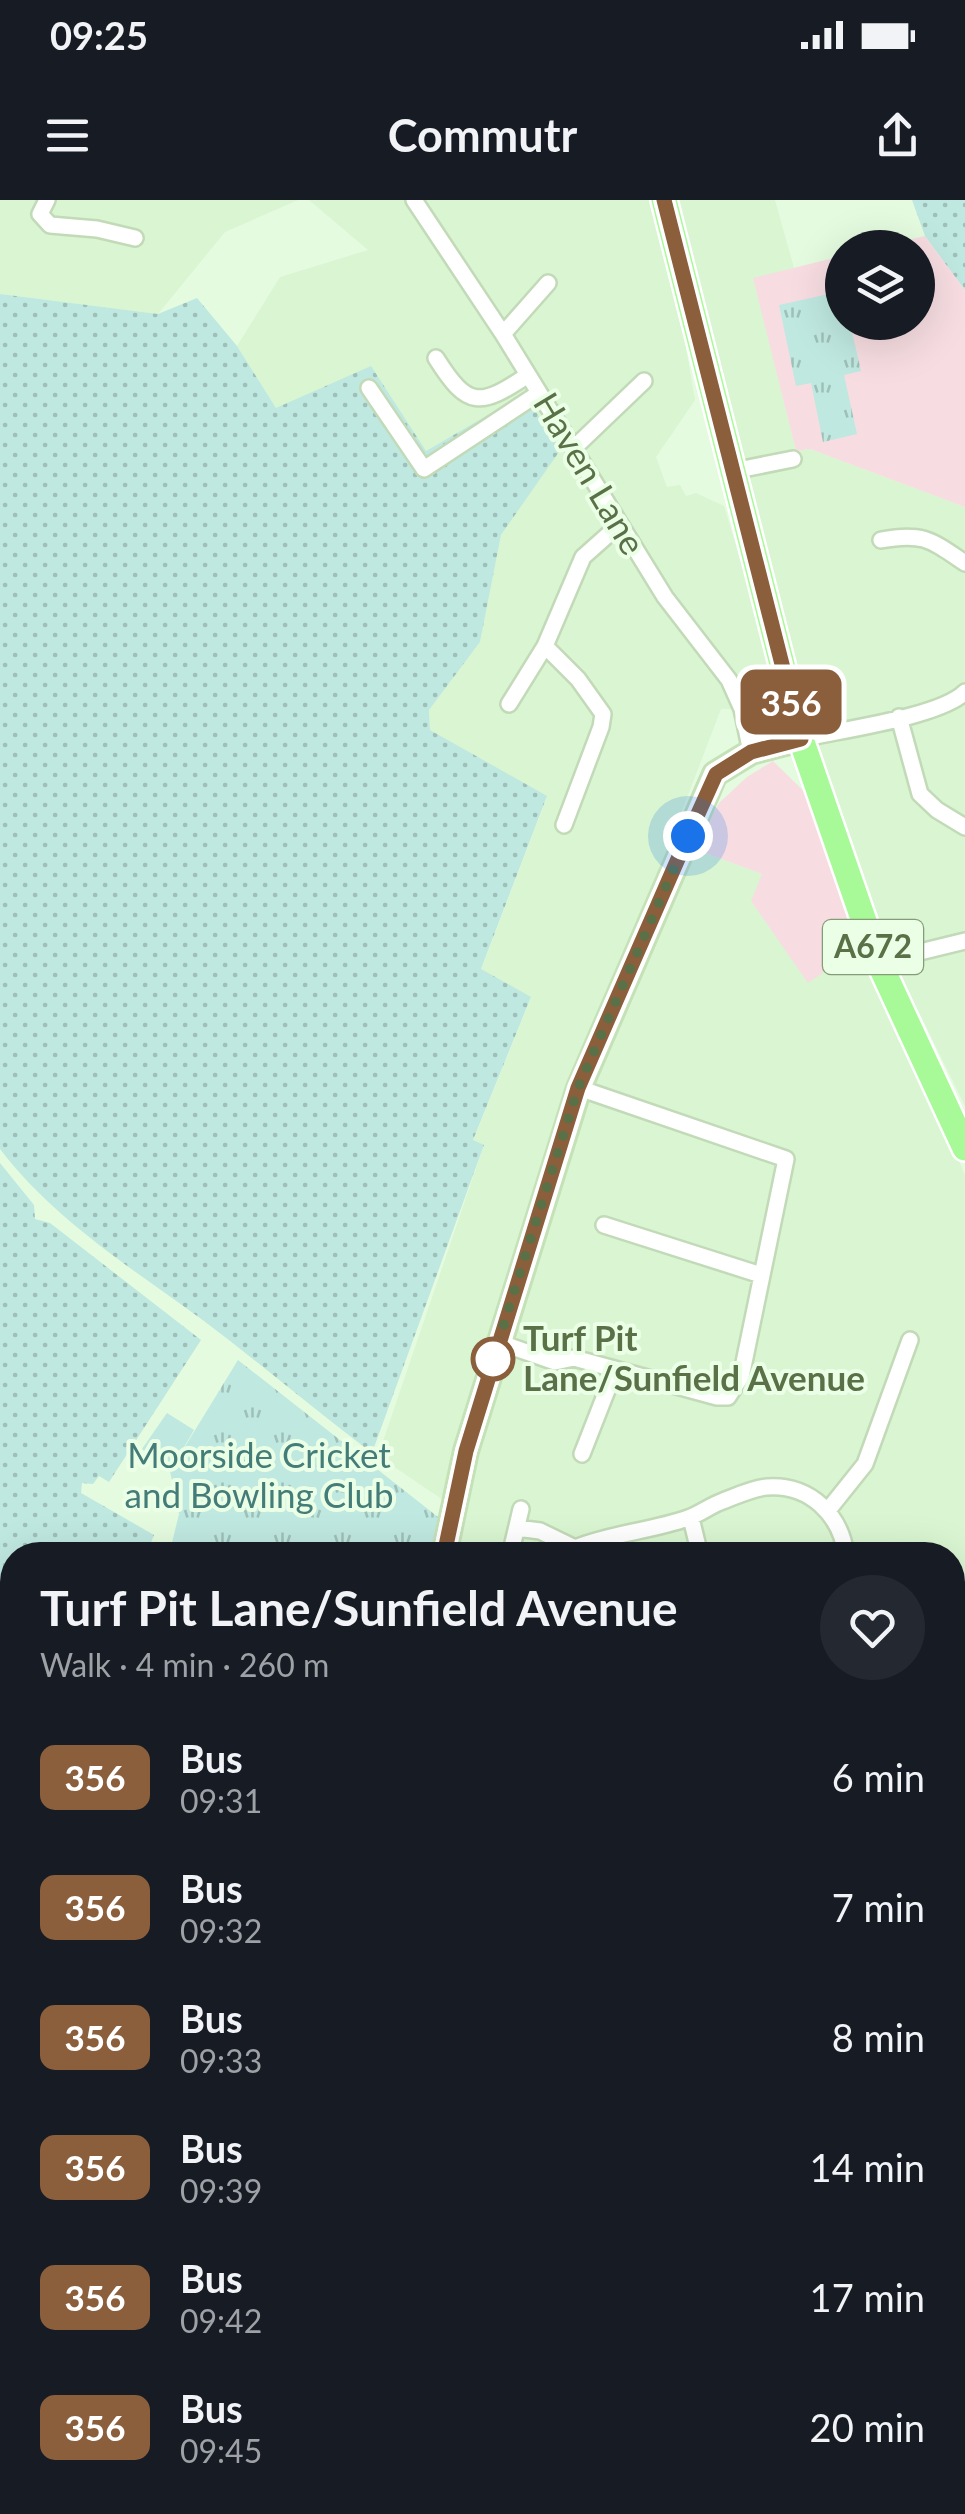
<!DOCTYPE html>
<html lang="en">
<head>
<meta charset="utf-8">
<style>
	body { margin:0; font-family:Lato,sans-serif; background:#242831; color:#f1f3f6; height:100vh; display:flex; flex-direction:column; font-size:38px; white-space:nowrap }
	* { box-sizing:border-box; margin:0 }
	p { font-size:32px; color:#9ea1a6 }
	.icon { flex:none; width:55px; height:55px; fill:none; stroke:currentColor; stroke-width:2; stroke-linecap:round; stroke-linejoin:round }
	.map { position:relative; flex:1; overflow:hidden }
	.panel { position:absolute; left:0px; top:1342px; width:965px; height:972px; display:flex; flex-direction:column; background:#171b24; border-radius:40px 40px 0 0; box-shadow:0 10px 40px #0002 }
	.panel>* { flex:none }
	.badge { padding:0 20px; border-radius:15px; font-size:35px; line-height:65px }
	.buttons { position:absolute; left:825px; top:30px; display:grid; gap:20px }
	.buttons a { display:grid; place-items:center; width:110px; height:110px; border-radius:50%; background:#171b24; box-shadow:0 10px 40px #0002; font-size:50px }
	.you { position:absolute; width:50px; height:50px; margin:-25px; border:8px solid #fff; border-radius:50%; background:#1a73e8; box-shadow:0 0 0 15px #1a73e833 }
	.map>.badge { position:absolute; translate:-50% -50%; box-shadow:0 0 0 5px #fff }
	.round { display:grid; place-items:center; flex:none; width:105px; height:105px; border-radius:52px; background:#242831 }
	.summary { display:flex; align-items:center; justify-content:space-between; height:170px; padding:0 40px }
	h1 { font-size:48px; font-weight:700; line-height:75px }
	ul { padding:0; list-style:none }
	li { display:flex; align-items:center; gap:30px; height:130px; padding:0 40px }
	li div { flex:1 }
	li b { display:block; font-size:38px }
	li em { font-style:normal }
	li .badge { min-width:110px; font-weight:700; text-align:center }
	.status { display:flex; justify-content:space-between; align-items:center; height:70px; padding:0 50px; background:#171b24; direction:ltr }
	.status svg { height:28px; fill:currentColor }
	header { display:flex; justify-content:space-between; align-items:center; height:130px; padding:0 40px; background:#171b24; font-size:45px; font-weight:700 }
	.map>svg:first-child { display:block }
	.residential { fill:#d9f5d1 }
	.education { fill:#f7dde1 }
	.grass { fill:url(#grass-dots) }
	.park { fill:url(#park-tufts) }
	.garden { fill:#bfe8e0 }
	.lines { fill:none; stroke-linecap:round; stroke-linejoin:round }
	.street-casing { stroke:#c2dab7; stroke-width:20 }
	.secondary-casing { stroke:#c5e1b7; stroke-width:28 }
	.primary-casing { stroke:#fff; stroke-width:30 }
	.street { stroke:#fff; stroke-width:15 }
	.secondary { stroke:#fff; stroke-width:22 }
	.primary { stroke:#a8fa98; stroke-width:25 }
	.line-casing { stroke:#fff; stroke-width:22 }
	.line { stroke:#8b5e3c; stroke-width:15 }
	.walk { stroke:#5a7148; stroke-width:10; stroke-dasharray:0 18 }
	.stop-dot { fill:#fff; stroke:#8b5e3c; stroke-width:5 }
	.labels { text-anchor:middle; stroke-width:8; stroke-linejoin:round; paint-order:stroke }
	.shield { fill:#eaffe5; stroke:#859c77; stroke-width:2.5 }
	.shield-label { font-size:32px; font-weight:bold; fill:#5a7148 }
	.street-label { font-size:35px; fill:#5a7148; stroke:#eaffe5 }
	.stop-label { font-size:35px; font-weight:bold; fill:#5a7148; stroke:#eaffe5; text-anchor:start }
	.park-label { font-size:35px; fill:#437c78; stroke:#eaffe5 }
</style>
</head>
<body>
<div class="status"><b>09:25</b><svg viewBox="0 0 49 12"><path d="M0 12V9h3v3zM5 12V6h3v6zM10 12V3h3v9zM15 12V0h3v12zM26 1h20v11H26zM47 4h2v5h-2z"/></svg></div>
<header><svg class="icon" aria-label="menu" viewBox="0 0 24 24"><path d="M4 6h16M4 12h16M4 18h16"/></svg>Commutr<svg class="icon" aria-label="share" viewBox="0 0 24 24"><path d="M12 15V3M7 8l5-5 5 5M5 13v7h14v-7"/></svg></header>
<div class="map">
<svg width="965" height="2314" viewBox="0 0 965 2314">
	<defs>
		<pattern id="grass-dots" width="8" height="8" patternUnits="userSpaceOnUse" patternTransform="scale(2.5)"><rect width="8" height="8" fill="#bfe8e0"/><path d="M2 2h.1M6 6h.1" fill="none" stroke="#9ec0b8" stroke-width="1.8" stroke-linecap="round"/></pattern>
		<pattern id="park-tufts" width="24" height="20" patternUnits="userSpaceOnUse" patternTransform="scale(2.5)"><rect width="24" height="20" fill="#bfe8e0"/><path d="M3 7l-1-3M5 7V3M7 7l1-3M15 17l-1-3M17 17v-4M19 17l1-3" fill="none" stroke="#9ec0b8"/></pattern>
	</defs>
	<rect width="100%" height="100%" fill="#e4fbdf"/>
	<path class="residential" d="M0,0H298L225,32L158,114L0,94Z
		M309,0H655L680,113L695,200L656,257L667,287L680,285L686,296L696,293L724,306L786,510L721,509L665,655L692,648L762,674L866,743L965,975V1574L953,1599L952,1355H454L461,1312L378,1256L484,945L473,941L531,798L481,770L547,597L430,530L429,510L480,442L501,335L561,248L524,195L426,251L276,208L237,146L280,77L368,50Z
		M678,0H775L794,68L754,79L796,251L810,249L965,307V906L882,737L819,556Z
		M965,1608V2206L952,2202V1633Z
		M12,2072V2172L0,2182V2082Z
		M12,2197V2302L0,2273V2207Z
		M13,2303V2302L138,2303L124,2314H18Z
		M585,2303H653L646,2314H591Z"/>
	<path class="education" d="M925,36L965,90V307L810,249L796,251L753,78L842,56V122H918V48L877,47Z
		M773,561L814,601L866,743L808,783L751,701L762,674L692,648L720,602L747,577Z"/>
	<path class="grass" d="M912,0H965V90L925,36Z
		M0,94L158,114L197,98L237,146L276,208L371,166L426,251L524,194L561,249L501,335L480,442L429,510L430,530L547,596L481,769L531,797L473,940L484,945L372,1253C315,1210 261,1164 204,1121C133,1069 54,1020 0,949Z
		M0,963L34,1005L35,1019L50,1023L201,1140L109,1282L99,1276L93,1284L82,1283L81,1293L154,1335L146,1355H12V1772L0,1765Z"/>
	<path class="park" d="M842,91V122L850,123L861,171L844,175L857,234L823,242L811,183L796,186L779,105Z
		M238,1160L438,1317L431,1355H169L179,1314L170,1271Z"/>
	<path class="garden" d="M167,1213L194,1230L170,1271L142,1249Z"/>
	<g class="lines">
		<g class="street-casing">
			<path id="street" d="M47,0L40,14L50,25L97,29L135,38
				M414,0L503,134L665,397L729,480L742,509L751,552
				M503,134L548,83
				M436,158C468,209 480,207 528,175
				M369,188L424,269L539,193
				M574,248L644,181
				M733,271L793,259
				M881,340C923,332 931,340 965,363
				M509,504L545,446
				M899,517L920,594L937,610L965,627
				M801,539C839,530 940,517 965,492
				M564,625L601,527L603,514L578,479L545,446L583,357L619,325
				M879,762L965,741
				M604,1025L761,1075
				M498,1142L555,1162L574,1158L717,1197H728L741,1177L786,959L579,888
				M582,1254L615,1170
				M829,1309L865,1264L910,1140
				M691,1318L700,1355
				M517,1328L540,1331L575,1348
				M512,1347L521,1309
				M573,1355L575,1348C612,1333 651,1331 688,1318C700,1314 711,1305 723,1301C736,1296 753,1288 767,1287C810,1284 841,1315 846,1355
				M952,1391L965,1402
				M952,1563L965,1570
				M952,1619L965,1593
				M952,1901L965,1905
				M0,2066L12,2056
				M952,2121H965
				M0,2197L12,2186
				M0,2302L5,2314"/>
		</g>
		<g class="secondary-casing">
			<path id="secondary" d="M444,1355L466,1251L579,888L715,574L751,552L801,539
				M0,2027L12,2016"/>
		</g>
		<g class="primary-casing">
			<path id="primary" d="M664,0L801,539L876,756L965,948"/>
		</g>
		<use href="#street" class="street"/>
		<use href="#secondary" class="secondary"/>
		<use href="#primary" class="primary"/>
	</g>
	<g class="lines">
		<g class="line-casing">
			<path id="line" d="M444,1355L466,1251L578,888L688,636L716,574L751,552L801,539L664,0"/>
		</g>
		<use href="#line" class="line"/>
		<path class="walk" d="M493,1159L578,888L688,636"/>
	</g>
	<circle class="stop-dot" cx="493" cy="1159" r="20"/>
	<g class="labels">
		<rect class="shield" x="823" y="720" width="100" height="54" rx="8"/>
		<g class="shield-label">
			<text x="873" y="758">A672</text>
		</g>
		<g class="street-label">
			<text transform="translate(589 274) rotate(59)" y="12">Haven Lane</text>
		</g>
		<g class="stop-label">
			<text x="523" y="1151">Turf Pit<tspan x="523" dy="40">Lane/Sunfield Avenue</tspan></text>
		</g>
		<g class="park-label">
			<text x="259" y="1268">Moorside Cricket<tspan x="259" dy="40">and Bowling Club</tspan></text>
		</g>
	</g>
</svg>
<div class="buttons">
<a><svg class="icon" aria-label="layers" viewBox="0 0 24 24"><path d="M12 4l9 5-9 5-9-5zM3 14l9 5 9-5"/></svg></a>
</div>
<div class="you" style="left:688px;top:636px"></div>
<b class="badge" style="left:791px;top:502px;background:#8b5e3c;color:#fff">356</b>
<section class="panel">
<div class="summary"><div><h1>Turf Pit Lane/Sunfield Avenue</h1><p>Walk · 4 min · 260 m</p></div><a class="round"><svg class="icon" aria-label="heart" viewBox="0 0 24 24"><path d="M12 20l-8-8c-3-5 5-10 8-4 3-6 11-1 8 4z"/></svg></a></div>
<ul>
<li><span class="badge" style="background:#8b5e3c;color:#fff">356</span><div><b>Bus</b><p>09:31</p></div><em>6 min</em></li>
<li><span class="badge" style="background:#8b5e3c;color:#fff">356</span><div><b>Bus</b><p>09:32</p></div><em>7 min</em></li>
<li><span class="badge" style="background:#8b5e3c;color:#fff">356</span><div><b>Bus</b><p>09:33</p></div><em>8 min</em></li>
<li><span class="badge" style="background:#8b5e3c;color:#fff">356</span><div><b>Bus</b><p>09:39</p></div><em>14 min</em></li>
<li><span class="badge" style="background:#8b5e3c;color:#fff">356</span><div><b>Bus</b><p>09:42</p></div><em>17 min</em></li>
<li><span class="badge" style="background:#8b5e3c;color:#fff">356</span><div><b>Bus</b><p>09:45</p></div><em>20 min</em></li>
</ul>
</section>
</div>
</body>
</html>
